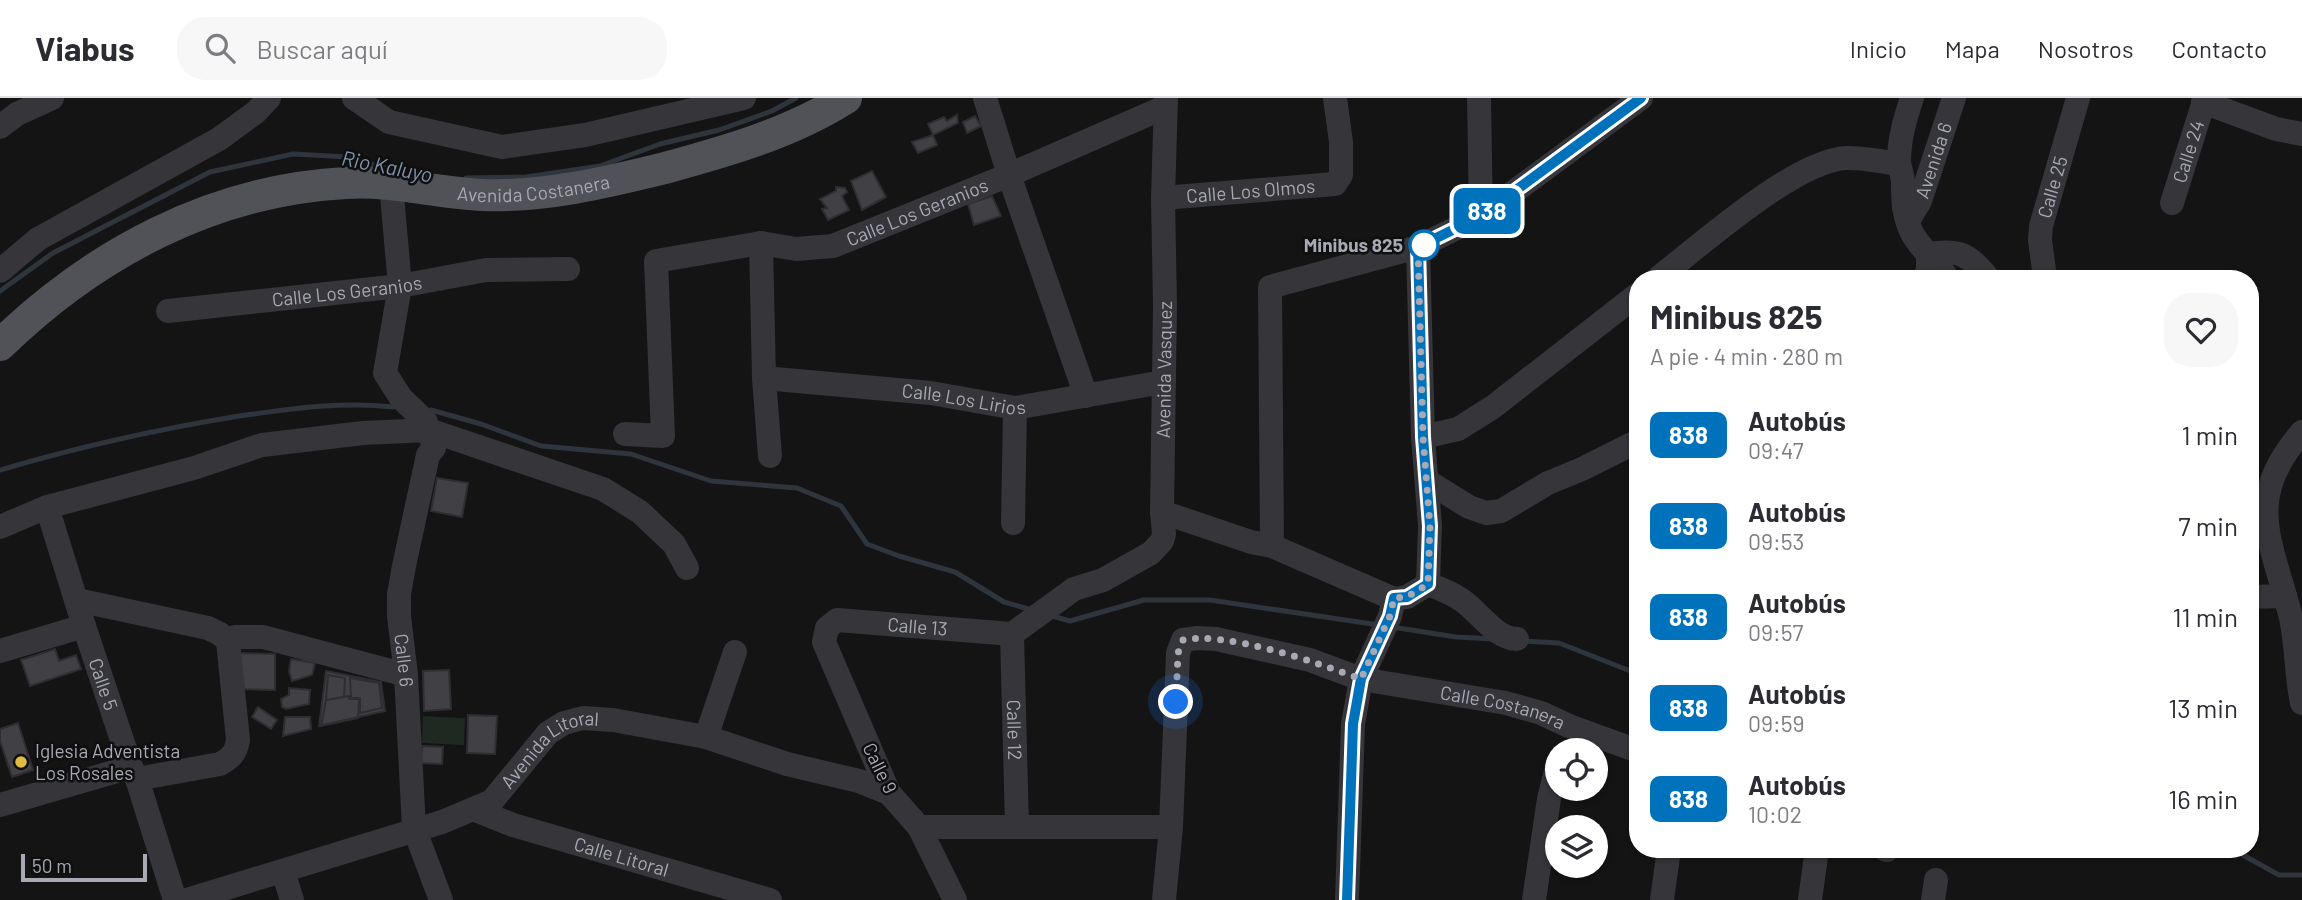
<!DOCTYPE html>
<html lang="es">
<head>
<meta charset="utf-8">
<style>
	body { margin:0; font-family:Barlow,sans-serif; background:#f7f7f7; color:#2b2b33; height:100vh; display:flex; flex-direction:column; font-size:26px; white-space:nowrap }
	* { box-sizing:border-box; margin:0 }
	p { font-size:23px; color:#7c7c81 }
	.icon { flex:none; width:38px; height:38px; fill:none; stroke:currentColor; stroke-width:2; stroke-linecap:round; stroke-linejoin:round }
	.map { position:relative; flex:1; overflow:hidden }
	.sheet { position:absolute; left:1629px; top:172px; width:630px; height:588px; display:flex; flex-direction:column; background:#fff; border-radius:28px; box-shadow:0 2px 5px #0004 }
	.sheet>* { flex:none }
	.badge { padding:0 14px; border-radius:10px; font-size:24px; line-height:46px }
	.fabs { position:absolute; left:1545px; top:640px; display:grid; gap:14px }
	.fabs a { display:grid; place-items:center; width:63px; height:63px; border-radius:50%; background:#fff; box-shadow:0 2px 5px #0004; font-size:35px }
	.scale { position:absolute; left:21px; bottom:18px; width:126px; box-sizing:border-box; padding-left:7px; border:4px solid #a7a9b4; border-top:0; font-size:19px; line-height:24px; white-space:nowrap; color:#a7a9b4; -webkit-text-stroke:5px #0f0f10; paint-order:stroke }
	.you { position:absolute; width:35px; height:35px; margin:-18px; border:5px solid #fff; border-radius:50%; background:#1a73e8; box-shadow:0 0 0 10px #1a73e833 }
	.map>.badge { position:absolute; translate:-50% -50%; box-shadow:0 0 0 4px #fff }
	.round { display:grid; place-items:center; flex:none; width:74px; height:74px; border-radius:28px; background:#f7f7f7 }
	.overview { display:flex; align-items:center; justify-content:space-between; height:119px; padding:0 21px }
	h1 { font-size:33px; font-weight:700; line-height:52px }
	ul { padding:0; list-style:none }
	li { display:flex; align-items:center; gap:21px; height:91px; padding:0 21px }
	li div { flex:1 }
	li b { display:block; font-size:26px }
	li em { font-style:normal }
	li .badge { min-width:77px; font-weight:700; text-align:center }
	header { display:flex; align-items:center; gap:42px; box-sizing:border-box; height:98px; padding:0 35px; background:#fff; border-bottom:2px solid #e1e1e2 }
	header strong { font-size:33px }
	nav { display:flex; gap:38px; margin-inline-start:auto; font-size:24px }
	.search { width:490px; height:63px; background:#f7f7f7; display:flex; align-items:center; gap:18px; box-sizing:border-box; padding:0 24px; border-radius:28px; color:#7c7c81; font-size:26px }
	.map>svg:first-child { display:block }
	.green { fill:#202822 }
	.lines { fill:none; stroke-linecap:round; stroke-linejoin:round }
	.stream { stroke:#2e353d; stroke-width:5 }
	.building { fill:#414145; stroke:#2e2e31; stroke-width:2 }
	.minor { stroke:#35353a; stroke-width:24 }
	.major { stroke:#515258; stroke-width:32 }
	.line-casing { stroke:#fff; stroke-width:16 }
	.line { stroke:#0072bc; stroke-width:10 }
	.walk { stroke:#a7a9b4; stroke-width:7; stroke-dasharray:0 12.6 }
	.stop-dot { fill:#fff; stroke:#0072bc; stroke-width:3.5 }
	.poi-dot { fill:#e0bd41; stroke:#0f0f10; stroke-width:2.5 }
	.labels { text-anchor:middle; stroke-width:5; stroke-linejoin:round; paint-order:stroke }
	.street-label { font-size:19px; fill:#a7a9b4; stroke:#0f0f10 }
	.stop-label { font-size:19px; font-weight:bold; fill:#a7a9b4; stroke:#0f0f10; text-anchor:end }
	.poi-label { font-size:19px; fill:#a7a9b4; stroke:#0f0f10; text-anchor:start }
	.water-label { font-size:21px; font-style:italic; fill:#8193ac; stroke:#0f0f10 }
</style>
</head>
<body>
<header>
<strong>Viabus</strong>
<div class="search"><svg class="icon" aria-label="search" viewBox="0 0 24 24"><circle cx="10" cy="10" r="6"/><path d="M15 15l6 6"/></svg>Buscar aquí</div>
<nav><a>Inicio</a><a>Mapa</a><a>Nosotros</a><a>Contacto</a></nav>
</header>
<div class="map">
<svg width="2302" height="802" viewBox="0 0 2302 802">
	<rect width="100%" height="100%" fill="#141415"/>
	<path class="green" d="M423,618L465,620L464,647L422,645Z"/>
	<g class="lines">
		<path class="stream" d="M466,80L526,79L600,68L660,46L719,32L772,13L796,0
			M0,193L53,155L210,74L293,56L348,59L387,71
			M431,312L481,326L541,348L631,356L711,383L797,390L841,408L867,446L899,458L955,474L1004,504L1032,512
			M0,372C78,349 159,331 239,318C290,311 342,303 393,309
			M1052,518L1070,523L1144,502H1210L1379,527
			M1392,529L1456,539L1494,541
			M1524,543L1559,545L1638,576
			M2232,751L2279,777H2302"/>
	</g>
	<path class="building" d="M957,17L958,25L933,37L928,26L944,19L947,23Z
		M975,18L981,28L967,35L963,24Z
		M933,37L937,47L918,55L912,44Z
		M872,73L886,99L862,112L851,83Z
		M836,89L845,90L847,94L842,98L849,112L828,122L822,111L827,110L820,101L836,93Z
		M992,98L1001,118L974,127L968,106Z
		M437,380L468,385L462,419L431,413Z
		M55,551L59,563L76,557L81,571L30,588L21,562Z
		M236,555L275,556V592L235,591Z
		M291,561L315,565L312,577L292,583L289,573Z
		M449,572L451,611L424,613L423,573Z
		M326,573L381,584L385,613L319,628Z
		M328,577L345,580L344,599L326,602Z
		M350,580L379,585L382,610L360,615V600H351Z
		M289,590L310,592L309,606L286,611L282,609L281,601L289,597Z
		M349,598V601H359L358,620L321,628L326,602Z
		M258,609L277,622L271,631L252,619Z
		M468,617L497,618L495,656L467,655Z
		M285,619H310L311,631L283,638Z
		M18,625L33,672L12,679L0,643V631Z
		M422,648L443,649L442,666L421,665Z"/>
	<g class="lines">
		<g class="minor">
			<path d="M354,0L389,24L502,49L585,37L744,0"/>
			<path d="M985,0L1009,77L1086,298"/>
			<path d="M1479,0L1481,118"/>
			<path d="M1912,0C1905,21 1899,41 1899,64C1900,71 1903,78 1903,85C1903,104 1903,114 1911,133C1919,151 1938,163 1947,180"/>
			<path d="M2203,4L2276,31L2302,36"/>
			<path d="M0,29L17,16L52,0"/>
			<path id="s1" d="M391,86L400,188L385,275L401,300L426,324L434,350L428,357L404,468L399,496V518L406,577L414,730L441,802"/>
			<path id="s2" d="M1163,100L1335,86L1341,77V44L1335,0"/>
			<path id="s3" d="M2172,105L2205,0"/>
			<path id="s4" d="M1908,123L1920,103L1954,0"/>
			<path d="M761,145L764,280L770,358"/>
			<path d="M0,173L38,141L219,41L256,14L269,0"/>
			<path d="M1658,180C1701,147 1794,63 1846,60C1863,59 1882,64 1899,66"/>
			<path d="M1924,180L1928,172V156C1959,151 1969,156 1988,180"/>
			<path id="s5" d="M2045,180L2040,142L2041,128L2078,0"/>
			<path id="s6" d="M168,213L400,188L486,172L568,171"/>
			<path id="s7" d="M764,280L931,295L1015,310L1163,284"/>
			<path d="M2302,334C2242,402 2272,443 2291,520C2297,548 2296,577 2302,605"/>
			<path id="s8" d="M625,336L663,338L656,163L761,145L796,151L833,148L1009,77L1165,9"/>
			<path d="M1423,339L1458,331L1493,309L1638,196"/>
			<path d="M1427,383L1469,409L1486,415L1501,413L1548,385L1582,371L1638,343"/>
			<path id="s9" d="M47,409L84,528L131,669L137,681L175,802"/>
			<path d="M1162,414L1251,444L1272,448L1394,501"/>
			<path d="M1013,425L1015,310"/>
			<path d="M0,429L47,409L194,370L262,347L363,335L429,332L603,391L640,414L674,446L687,470"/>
			<path d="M1272,448L1270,189L1418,149L1481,118L1641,0"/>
			<path d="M1428,486C1441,491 1452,495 1463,503C1481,516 1495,540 1517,541"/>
			<path d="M2250,499L2285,498"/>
			<path d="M77,502L208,530L220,536L228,543"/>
			<path id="s10" d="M1012,536L1074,491L1103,482L1151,455L1162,443L1164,436L1162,414L1165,208L1163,100L1166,0"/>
			<path id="s11" d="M1012,536L1017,728"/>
			<path d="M0,553L84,528"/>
			<path d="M706,639L735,554"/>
			<path d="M137,681L220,666C231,660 236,655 238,642L228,543L235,539H263L406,577"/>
			<path d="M0,707L131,669"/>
			<path id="s12" d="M473,711L513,727L770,802"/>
			<path d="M919,729H1171"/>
			<path d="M1884,751L1887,752"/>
			<path d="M283,773L292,802"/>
			<path id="s13" d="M187,802L442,724L492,703L548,635L564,625L583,620L613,622L706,639L787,666L859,683L889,695"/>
			<path id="s14" d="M955,802L919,729L889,695L824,544L827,530L837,522L1012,536"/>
			<path id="s15" d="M1164,802L1171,729L1178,555L1183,542L1197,540L1216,541L1310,562L1361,581L1506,605L1541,615L1569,628L1638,653"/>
			<path d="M1347,802L1353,626L1361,581L1390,518L1394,501L1407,499L1428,486L1430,428L1423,339L1418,149"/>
			<path d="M1534,802L1549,701L1558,665"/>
			<path d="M1662,802L1669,751"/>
			<path d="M1810,802L1817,751"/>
			<path d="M1933,802L1936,782"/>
		</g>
		<path class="major" id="s16" d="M0,247C95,155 213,92 346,85C392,82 437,95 483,97C545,99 604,85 665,70C727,53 791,35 846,0"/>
	</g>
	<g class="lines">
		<g class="line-casing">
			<path id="line" d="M1347,802L1353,626L1361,581L1390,518L1394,500L1407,499L1428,486L1430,428L1423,339L1418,149L1481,118L1641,0"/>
		</g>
		<use href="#line" class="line"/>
		<path class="walk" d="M1176,604L1178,555L1183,542C1227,533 1318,565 1361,581L1390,518L1394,500L1407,499L1428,486L1430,428L1423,339L1418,149L1424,147"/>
	</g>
	<circle class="stop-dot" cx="1424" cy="147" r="14"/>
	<circle class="poi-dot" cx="21" cy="664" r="7"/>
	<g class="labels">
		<g class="street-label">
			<text dy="7" stroke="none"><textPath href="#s3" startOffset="54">Calle 24</textPath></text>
			<text dy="7" stroke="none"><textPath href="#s4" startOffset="66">Avenida 6</textPath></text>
			<text dy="7" stroke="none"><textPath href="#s16" startOffset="579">Avenida Costanera</textPath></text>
			<text dy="7" stroke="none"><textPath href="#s5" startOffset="93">Calle 25</textPath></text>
			<text dy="7" stroke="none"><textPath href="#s2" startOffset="88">Calle Los Olmos</textPath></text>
			<text dy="7" stroke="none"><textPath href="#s8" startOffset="483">Calle Los Geranios</textPath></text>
			<text dy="7" stroke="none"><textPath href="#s6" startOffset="180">Calle Los Geranios</textPath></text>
			<text dy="7" stroke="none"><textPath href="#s10" startOffset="350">Avenida Vasquez</textPath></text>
			<text dy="7" stroke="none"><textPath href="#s7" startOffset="201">Calle Los Lirios</textPath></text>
			<text dy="7" stroke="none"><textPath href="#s14" startOffset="399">Calle 13</textPath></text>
			<text dy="7" stroke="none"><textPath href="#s1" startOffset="500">Calle 6</textPath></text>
			<text dy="7" stroke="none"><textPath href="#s9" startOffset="186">Calle 5</textPath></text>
			<text dy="7" stroke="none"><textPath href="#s15" startOffset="590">Calle Costanera</textPath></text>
			<text dy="7" stroke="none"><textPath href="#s11" startOffset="96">Calle 12</textPath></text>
			<text dy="7" stroke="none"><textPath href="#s13" startOffset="402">Avenida Litoral</textPath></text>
			<text transform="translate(880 670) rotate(64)" y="7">Calle 9</text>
			<text dy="7" stroke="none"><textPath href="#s12" startOffset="156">Calle Litoral</textPath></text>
		</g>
		<g class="stop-label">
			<text x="1403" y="154">Minibus 825</text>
		</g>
		<g class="poi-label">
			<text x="35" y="660">Iglesia Adventista<tspan x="35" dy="22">Los Rosales</tspan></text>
		</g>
		<g class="water-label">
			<text transform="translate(387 69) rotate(11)" y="7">Rio Kaluyo</text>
		</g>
	</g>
</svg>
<div class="fabs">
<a><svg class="icon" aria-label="locate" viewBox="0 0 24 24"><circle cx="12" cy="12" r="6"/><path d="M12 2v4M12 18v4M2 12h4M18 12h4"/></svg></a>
<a><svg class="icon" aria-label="layers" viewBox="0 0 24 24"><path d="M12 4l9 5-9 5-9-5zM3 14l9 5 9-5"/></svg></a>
</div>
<div class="scale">50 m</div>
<div class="you" style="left:1176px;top:604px"></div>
<b class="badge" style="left:1487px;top:113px;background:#0072bc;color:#fff">838</b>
<section class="sheet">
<div class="overview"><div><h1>Minibus 825</h1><p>A pie · 4 min · 280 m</p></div><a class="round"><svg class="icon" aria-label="heart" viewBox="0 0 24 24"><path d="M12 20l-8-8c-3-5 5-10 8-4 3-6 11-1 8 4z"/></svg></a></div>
<ul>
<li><span class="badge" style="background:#0072bc;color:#fff">838</span><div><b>Autobús</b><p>09:47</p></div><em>1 min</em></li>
<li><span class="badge" style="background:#0072bc;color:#fff">838</span><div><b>Autobús</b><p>09:53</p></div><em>7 min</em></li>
<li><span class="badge" style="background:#0072bc;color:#fff">838</span><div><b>Autobús</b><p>09:57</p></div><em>11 min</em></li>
<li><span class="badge" style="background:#0072bc;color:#fff">838</span><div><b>Autobús</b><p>09:59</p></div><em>13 min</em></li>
<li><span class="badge" style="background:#0072bc;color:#fff">838</span><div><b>Autobús</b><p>10:02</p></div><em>16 min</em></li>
</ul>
</section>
</div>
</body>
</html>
